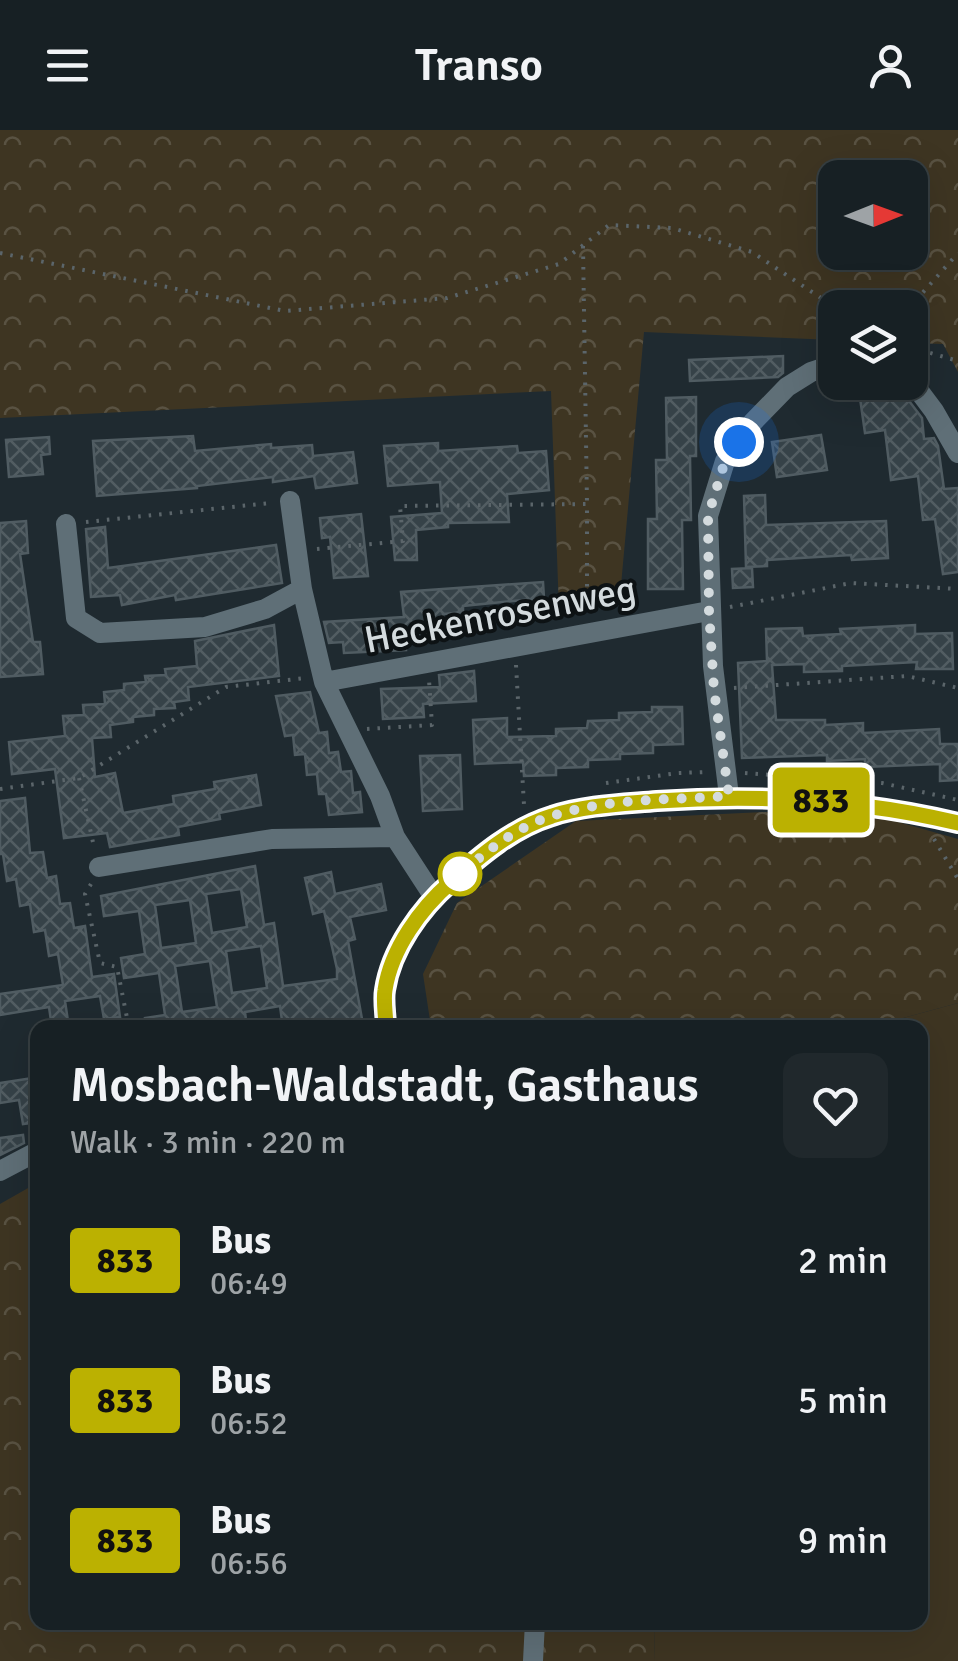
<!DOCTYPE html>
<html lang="en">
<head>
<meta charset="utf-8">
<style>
	body { margin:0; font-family:Signika,sans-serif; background:#20282c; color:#f1f3f6; height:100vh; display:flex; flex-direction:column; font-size:38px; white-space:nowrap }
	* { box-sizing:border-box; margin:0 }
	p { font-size:32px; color:#9ea3a6 }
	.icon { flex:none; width:55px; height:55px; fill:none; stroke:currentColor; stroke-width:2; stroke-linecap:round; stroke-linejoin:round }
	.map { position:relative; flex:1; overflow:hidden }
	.panel { position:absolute; left:30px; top:890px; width:898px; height:610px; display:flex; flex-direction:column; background:#172024; border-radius:20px; box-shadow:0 10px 40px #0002,0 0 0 2px #363e41 }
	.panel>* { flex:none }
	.badge { padding:0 20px; border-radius:8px; font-size:35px; line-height:65px }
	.needle { width:65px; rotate:89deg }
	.buttons { position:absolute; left:818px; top:30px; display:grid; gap:20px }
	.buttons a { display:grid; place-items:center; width:110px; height:110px; border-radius:20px; background:#172024; box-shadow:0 10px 40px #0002,0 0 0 2px #363e41; font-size:50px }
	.you { position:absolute; width:50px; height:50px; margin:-25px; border:8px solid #fff; border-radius:50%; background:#1a73e8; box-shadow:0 0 0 15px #1a73e833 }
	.map>.badge { position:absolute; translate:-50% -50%; box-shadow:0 0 0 5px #fff }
	.round { display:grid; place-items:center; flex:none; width:105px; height:105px; border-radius:20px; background:#20282c }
	.summary { display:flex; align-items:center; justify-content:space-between; height:170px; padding:0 40px }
	h1 { font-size:48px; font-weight:600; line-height:75px }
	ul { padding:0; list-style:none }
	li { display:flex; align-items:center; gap:30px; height:140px; padding:0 40px }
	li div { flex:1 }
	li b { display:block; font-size:38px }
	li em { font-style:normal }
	li .badge { min-width:110px; font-weight:700; text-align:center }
	header { display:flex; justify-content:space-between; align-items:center; height:130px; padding:0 40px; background:#172024; font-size:45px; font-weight:600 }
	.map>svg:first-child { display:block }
	.green { fill:#3e3522 }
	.forest { fill:url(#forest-crowns); fill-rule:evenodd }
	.building { fill:url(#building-cross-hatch); stroke:#505c62; stroke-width:2.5; fill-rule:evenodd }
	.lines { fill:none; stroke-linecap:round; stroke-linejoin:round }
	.path { stroke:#5b656a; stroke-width:4; stroke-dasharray:2.5 8; stroke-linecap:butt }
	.minor { stroke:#5f6f77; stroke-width:20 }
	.tertiary { stroke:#5f6f77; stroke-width:20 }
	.line-casing { stroke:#fff; stroke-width:22 }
	.line { stroke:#bbb101; stroke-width:15 }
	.walk { stroke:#d4dbde; stroke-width:10; stroke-dasharray:0 18 }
	.stop-dot { fill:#fff; stroke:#bbb101; stroke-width:5 }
	.labels { text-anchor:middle; stroke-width:8; stroke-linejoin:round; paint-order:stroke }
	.street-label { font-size:38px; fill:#d4dbde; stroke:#0d1214 }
</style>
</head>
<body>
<header><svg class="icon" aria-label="menu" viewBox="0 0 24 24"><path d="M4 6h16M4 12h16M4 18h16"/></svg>Transo<svg class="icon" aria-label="person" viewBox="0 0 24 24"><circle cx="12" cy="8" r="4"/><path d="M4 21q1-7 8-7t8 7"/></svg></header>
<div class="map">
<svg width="958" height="1531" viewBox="0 0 958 1531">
	<defs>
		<pattern id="forest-crowns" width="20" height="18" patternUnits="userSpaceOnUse" patternTransform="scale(2.5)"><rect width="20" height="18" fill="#3e3522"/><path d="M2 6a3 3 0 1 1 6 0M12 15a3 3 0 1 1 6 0" fill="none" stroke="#595242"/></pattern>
		<pattern id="building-cross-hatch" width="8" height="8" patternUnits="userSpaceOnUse" patternTransform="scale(2.5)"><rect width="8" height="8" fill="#364248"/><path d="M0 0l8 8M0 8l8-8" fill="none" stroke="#525d62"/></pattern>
	</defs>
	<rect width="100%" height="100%" fill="#1f2a30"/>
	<path class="green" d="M958,873V1531H654L655,1493L920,1492V898L870,897Z"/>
	<path class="forest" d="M0,0H958V242L943,214L910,213V178H835V210L644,202L621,455L559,480L551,261L0,288ZM835,48H910V122H835Z
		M849,678L958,709V873L870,897H431L423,844L457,773L576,691Z
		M37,1053L38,1492L655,1493L654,1531H0V1074Z"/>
	<path class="building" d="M783,226V243L778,247L690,251L689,230Z
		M903,263L922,288L924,309L934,308L938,316L944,359L958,358V442L943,444L935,389L923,390L918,346L891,350L885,300L865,303L860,268Z
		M696,267V326H690L691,390H682L683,459H648V389H657L656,330H667L666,268Z
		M821,305L827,340L777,347L772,312Z
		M193,306L195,321L271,314V318L312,315L313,326L353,322L357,353L316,358L314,346L273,352V347L197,356V358L97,366L93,311Z
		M49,307L50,324L41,325L43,344L9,347L6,310Z
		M438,313V321L517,316L518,323L546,321L549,360L507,364L509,392L448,393V397L416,400L417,430H395L391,387L442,383L440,352L388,356L384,316Z
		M765,365L766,395L886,391L888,428L852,430L851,425L767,430V436L746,437L744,366Z
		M361,384L368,446L334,448L330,407L322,408L320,388Z
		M26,391L28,423L20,424L33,512H40L43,544L0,547V393Z
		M105,397L108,438L276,415L282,453L176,470L175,465L122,475L120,465L91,467L86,399Z
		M752,438L753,457L733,458L732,439Z
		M543,452L544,468L463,476V482L443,484L444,492L424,494L426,503L405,504L406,520L344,523L343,512L329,513L324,492L404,487L401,462Z
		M274,495L279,546L188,557L189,570L174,572L175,578L154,579V585L133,587V592L110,595L111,607L92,608L95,647L115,643L123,683L174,674L173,666L215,659L214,652L256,645L261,675L219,683L220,689L178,697L179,705L110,717L107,703L64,708L55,639L12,644L9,612L65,606L63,586L84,585L83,575L105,574L104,562L124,560V554L146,552L145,546L166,545L165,539L197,536L195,511Z
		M915,495V504L952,503L953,539H916L917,532L842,536V541L804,542V534L772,535L776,590H825V595L863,593V603L939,599L940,614H958V650L940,651V634L865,637V629L827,631V625L742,628L738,533L767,531L766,499L802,498L803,506L841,504L840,499Z
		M474,541L476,571L423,574L424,587L383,589L381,559L440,557L439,545Z
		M310,562L319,603L327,602L329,623L338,622L341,642L351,641L353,663L360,662L362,682L329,685L326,664H319L317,644L307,645L305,624L295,625L293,605L285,606L276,566Z
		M652,577H682L683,614L653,615V623L620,624V629L588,630V637L556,638V645L524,646L523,632L475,634L473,590L507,588V607L556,606V599L587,598L588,591L619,590V583L652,582Z
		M460,625L462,679L423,681L420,626Z
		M25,668L30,723L43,722L47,748L56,746L60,774L70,773L74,798L85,796L92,847L114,844L120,887L104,889L100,866L65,871L69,898H52L49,877L0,885V864L63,855L58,824L49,826L45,800L34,802L30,774L20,776L16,749L7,751L3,724H0V671Z
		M255,736L264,795L274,793L283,856L337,849V839L324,781L313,784L305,748L331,742L335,764L381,754L386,780L350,787L355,809L348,811L362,889L319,898H283L280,876L245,882L247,898H146L145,888L165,885L159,843L124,848L121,828L145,824L139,781L104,786L101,766ZM241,759L247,797L212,803L206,764ZM190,770L196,813L161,818L155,775ZM261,816L267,858L232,863L226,821ZM210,831L217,877L182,882L175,836Z
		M33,948L38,992L23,994L19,970L0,973V953Z
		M23,1005L24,1013L0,1025V1008Z"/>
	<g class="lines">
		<path class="path" d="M583,116L587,374
			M0,123L285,181L447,168L559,134L609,95L672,98L752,122L836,178
			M909,178L958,123
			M910,217L958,231
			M86,392L270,373
			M317,419L403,411L400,376L587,374V482
			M730,477L851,453L958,459
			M516,535L524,675
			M734,558L907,546L958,558
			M367,599L432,595L429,550
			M745,643L882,653L958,670
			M79,648L94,717
			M606,653L678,643L706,642
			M0,659L79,648L226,557L305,548
			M934,709L958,749
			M91,754L85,764L100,833L117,837L129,898"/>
		<path class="minor" d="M910,249L934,281L958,323
			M290,371L302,459L324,552L380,666L395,707L434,767
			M66,394L76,488L100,503L205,497L265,479L302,459
			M324,552L709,481
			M729,666L713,536L708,386L725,331L753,292L787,257L811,242L835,234
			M99,737L272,709L395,707
			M386,898C386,886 383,871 385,860C391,819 421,778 451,752C481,725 513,699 552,686C585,675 623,674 657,671C759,664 859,669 958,693
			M0,1041L38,1021"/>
		<path class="tertiary" d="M533,1531L535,1492"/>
	</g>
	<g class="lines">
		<g class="line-casing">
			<path id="line" d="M386,898C386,886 383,871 385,860C391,819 421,778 451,752C481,725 513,698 552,686C585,675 623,674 657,671C759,664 858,669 958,693"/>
		</g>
		<use href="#line" class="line"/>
		<path class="walk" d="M460,744L456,748C484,723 516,697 552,686C608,668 672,670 729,666L714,560L709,481L708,386L725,331L739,312"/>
	</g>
	<circle class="stop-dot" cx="460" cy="744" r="20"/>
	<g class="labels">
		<g class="street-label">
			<text transform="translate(500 484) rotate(-11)" y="13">Heckenrosenweg</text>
		</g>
	</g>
</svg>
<div class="buttons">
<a><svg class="needle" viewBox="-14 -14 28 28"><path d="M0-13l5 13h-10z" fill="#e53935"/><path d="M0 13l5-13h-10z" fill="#9ea3a6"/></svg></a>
<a><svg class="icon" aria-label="layers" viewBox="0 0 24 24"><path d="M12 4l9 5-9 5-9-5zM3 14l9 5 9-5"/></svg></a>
</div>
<div class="you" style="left:739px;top:312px"></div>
<b class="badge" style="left:821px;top:670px;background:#bbb101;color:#111">833</b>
<section class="panel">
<div class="summary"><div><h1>Mosbach-Waldstadt, Gasthaus</h1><p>Walk · 3 min · 220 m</p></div><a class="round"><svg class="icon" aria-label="heart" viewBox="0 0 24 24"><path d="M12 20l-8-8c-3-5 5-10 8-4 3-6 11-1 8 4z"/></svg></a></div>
<ul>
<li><span class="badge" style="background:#bbb101;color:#111">833</span><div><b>Bus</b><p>06:49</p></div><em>2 min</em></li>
<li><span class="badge" style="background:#bbb101;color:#111">833</span><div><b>Bus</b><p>06:52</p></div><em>5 min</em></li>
<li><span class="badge" style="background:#bbb101;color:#111">833</span><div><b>Bus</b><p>06:56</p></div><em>9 min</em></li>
</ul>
</section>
</div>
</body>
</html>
